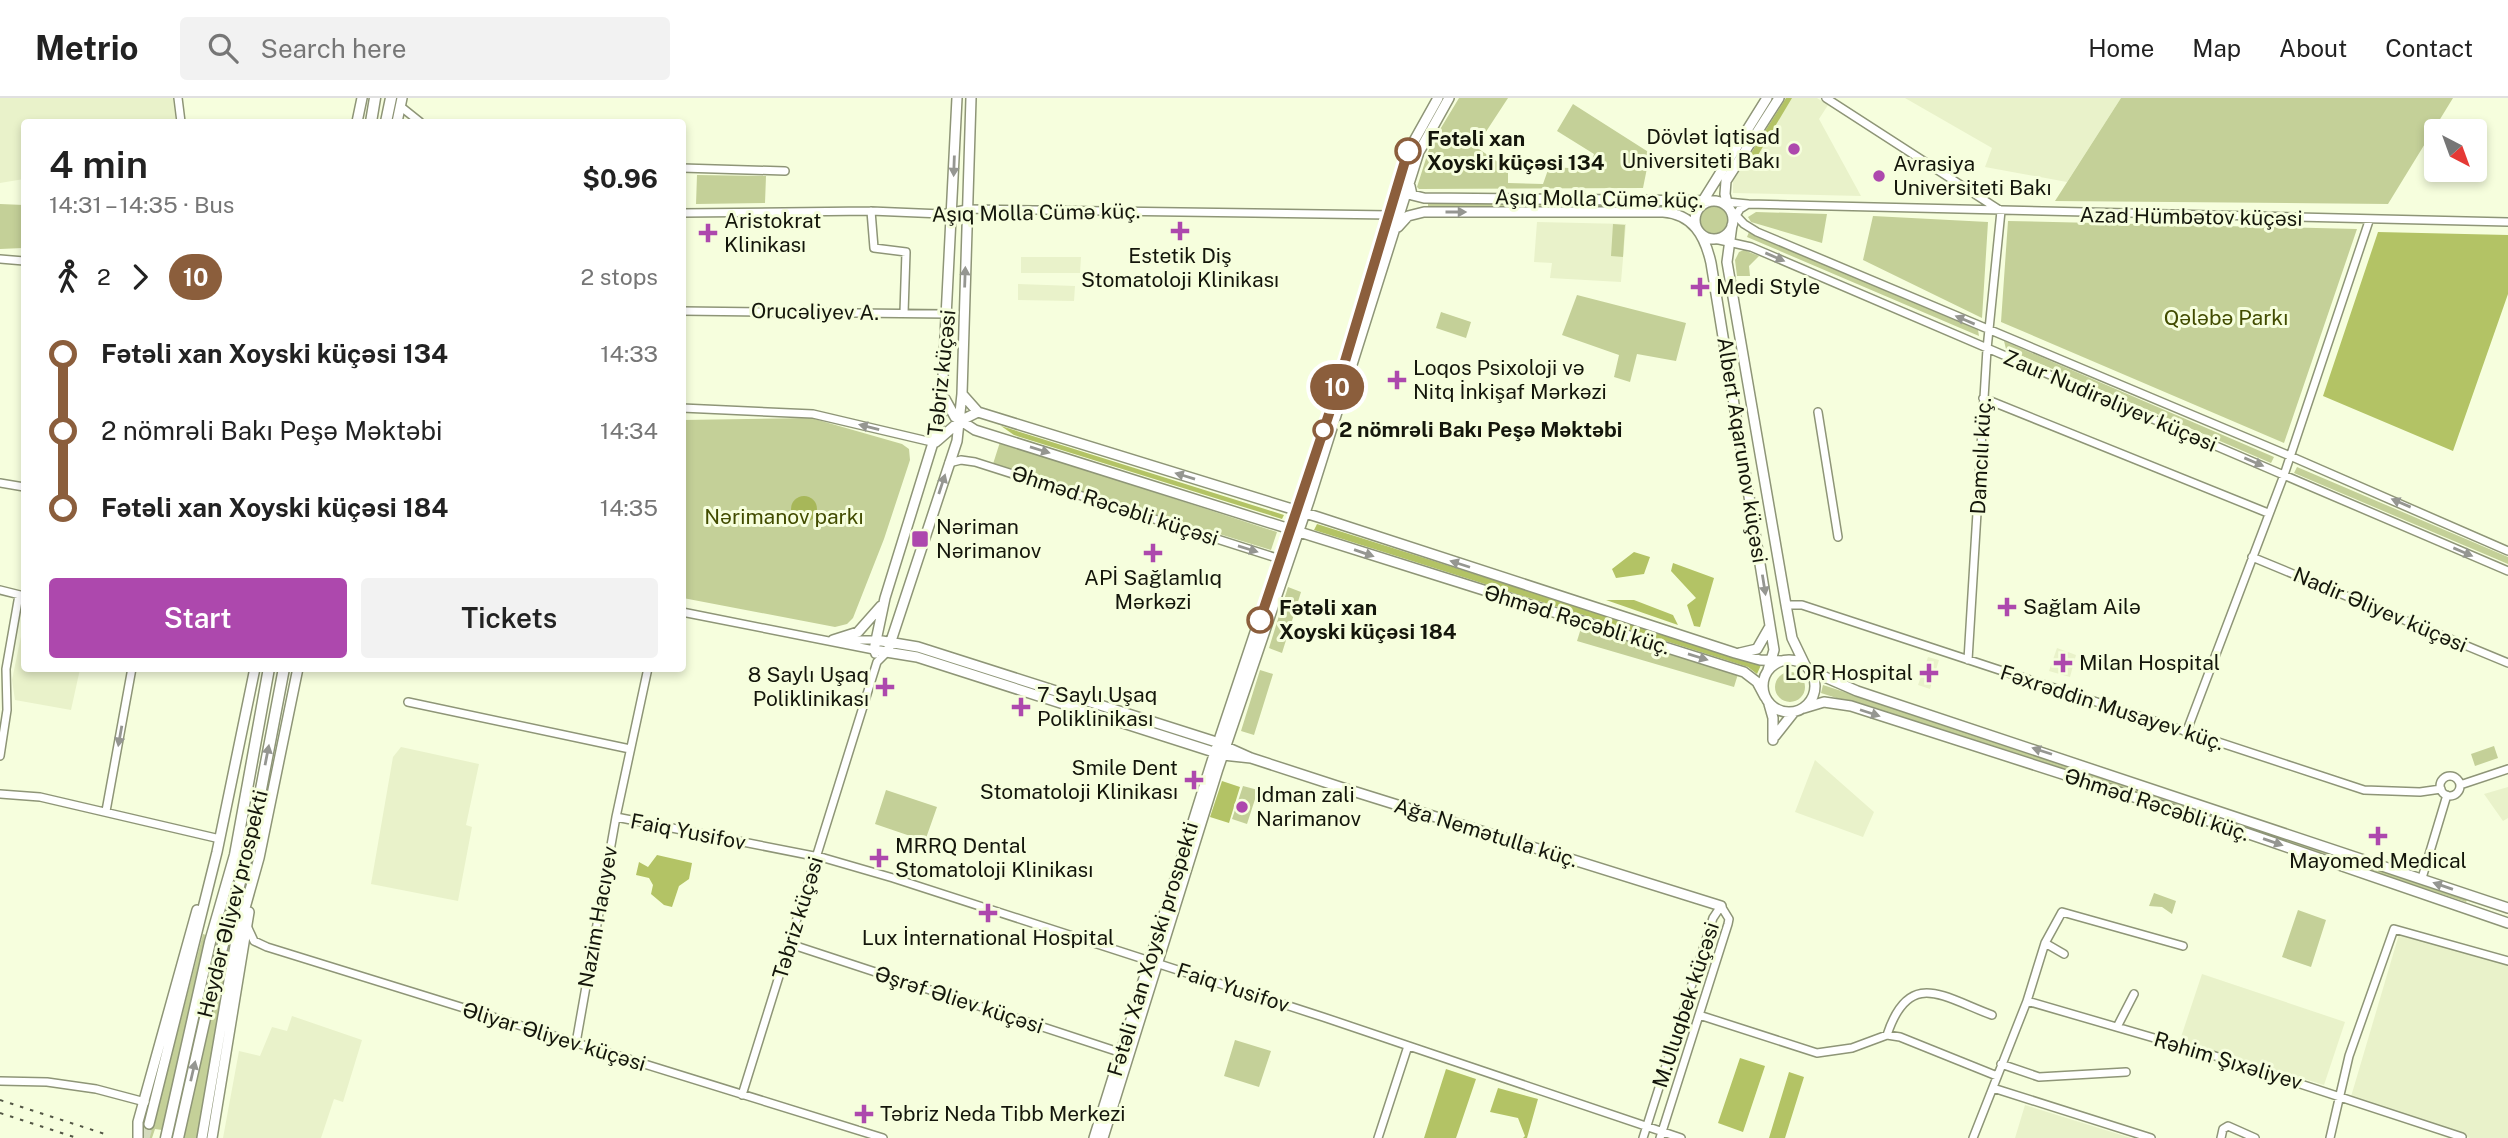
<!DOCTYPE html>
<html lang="en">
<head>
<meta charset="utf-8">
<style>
	body { margin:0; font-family:"Public Sans",sans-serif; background:#f2f2f2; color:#222; height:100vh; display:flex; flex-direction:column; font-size:26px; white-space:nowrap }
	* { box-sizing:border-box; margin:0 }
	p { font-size:23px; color:#767676 }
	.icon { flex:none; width:38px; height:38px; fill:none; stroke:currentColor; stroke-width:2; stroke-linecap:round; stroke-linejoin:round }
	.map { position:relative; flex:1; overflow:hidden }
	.details { position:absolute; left:21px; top:21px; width:665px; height:553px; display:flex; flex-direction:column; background:#fff; border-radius:7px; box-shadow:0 4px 10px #0003 }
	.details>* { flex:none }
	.badge { padding:0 14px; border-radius:23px; font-size:24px; line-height:46px }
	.needle { width:46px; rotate:139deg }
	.tools { position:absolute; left:2424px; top:21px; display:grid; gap:14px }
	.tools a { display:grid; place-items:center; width:63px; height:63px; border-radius:7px; background:#fff; box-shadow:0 4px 10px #0003; font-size:35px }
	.map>.badge { position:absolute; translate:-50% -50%; box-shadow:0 0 0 4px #fff }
	.legs { display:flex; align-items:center; gap:10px; height:77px; padding:0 28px; font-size:23px }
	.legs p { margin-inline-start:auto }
	.headline { display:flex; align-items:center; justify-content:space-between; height:119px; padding:0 28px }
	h1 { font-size:38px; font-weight:600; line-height:52px }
	.cta { display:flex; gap:14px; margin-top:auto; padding:14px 28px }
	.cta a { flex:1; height:80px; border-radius:7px; background:#ad48ad; color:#fff; font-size:28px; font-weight:600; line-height:80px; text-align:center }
	.cta a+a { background:#f2f2f2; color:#222 }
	ul { padding:0 28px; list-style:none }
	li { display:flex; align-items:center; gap:24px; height:77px; font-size:26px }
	li i { display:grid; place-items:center; width:10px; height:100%; margin:0 9px; background:currentColor }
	li i::after { content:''; width:18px; height:18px; margin:-9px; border:5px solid; border-radius:50%; background:#fff }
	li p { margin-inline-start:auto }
	li:first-child i { background:linear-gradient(#0000 50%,currentColor 0) }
	li:last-child i { background:linear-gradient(currentColor 50%,#0000 0) }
	header { display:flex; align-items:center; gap:42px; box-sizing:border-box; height:98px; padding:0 35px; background:#fff; border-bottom:2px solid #e0e0e0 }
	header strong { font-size:33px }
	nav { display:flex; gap:38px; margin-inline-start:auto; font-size:24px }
	.search { width:490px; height:63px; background:#f2f2f2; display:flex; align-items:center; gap:18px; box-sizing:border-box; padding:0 24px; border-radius:7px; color:#767676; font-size:26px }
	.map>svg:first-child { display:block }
	.built { fill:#e9f2ca }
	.green { fill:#c4d098 }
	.forest { fill:#b3c365 }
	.water { fill:#a7b759 }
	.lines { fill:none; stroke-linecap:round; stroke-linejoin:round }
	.major-tunnel { stroke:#d4dbbe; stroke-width:9; stroke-dasharray:9 4.5; stroke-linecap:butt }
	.minor-casing { stroke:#8e9577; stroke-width:10 }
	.major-casing { stroke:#8e9577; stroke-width:12 }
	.highway-casing { stroke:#8e9577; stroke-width:13 }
	.minor { stroke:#fff; stroke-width:7 }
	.major { stroke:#fff; stroke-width:9 }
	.highway { stroke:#fff; stroke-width:10 }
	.rail { stroke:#545746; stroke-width:2; stroke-dasharray:3.5 7; stroke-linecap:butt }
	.oneway { fill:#959691 }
	.line-1-casing { stroke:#fff; stroke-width:16 }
	.line-1 { stroke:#8b5e3c; stroke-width:10 }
	.poi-dot { fill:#ad48ad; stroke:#f6fedd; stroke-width:2.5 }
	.stop-1-dot { fill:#fff; stroke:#8b5e3c; stroke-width:3.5 }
	.labels { text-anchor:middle; stroke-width:6; stroke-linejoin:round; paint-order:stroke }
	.poi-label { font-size:21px; fill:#14160b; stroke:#f6fedd; text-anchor:start }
	.stop-label { font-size:21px; font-weight:bold; fill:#14160b; stroke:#f6fedd; text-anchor:start }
	.street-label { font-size:21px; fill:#14160b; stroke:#f6fedd }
	.park-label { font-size:21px; fill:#424c00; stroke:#f6fedd }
</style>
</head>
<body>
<header>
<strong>Metrio</strong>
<div class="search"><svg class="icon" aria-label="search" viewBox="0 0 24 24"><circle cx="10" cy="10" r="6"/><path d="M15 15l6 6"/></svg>Search here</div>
<nav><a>Home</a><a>Map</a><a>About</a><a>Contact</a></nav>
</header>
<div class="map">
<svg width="2508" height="1040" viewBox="0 0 2508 1040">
	<rect width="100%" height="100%" fill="#f6fedd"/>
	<path class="built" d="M0,0H173L176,24H24V81L0,85Z
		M1784,0H1817L1828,7L1819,21L1861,98L1733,95V83Z
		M1905,0H2121L2067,84L1985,69L1992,50Z
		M1537,124L1626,126L1621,184L1550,180L1552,165L1534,164Z
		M1021,159H1081L1080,175H1021Z
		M1018,186L1075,188L1074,203L1018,202Z
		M24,524V570L80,571L71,612L15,602L12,582Z
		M2057,550L2076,557L2070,579L2049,573Z
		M1928,559L1939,562L1930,591L1918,587Z
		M401,649L479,666L466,727L472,729L458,803L371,786L393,659Z
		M1815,662L1874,714L1863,739L1795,714Z
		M2508,689V720L2503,723L2484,696Z
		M2400,833L2508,865V1040H2470L2350,1002Z
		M2202,876L2345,924L2324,987L2180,942Z
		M292,918L362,942L343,1004L334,1001L321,1040H223L239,953L260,958L272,929L287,933Z
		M2025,1007L2131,1040H2015Z"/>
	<path class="green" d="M1459,0H1508L1476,49L1508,71V85L1543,86L1549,69L1589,71L1594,56L1557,33L1573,6L1650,55L1643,90L1419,91L1417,89L1430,48Z
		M2121,0H2453L2388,106L2055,103Z
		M697,77L766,78L765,105L696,106Z
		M1428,104H1679V109L1428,108Z
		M1698 121a15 15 0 1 1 30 0a15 15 0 1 1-30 0Z
		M0,106L24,107L23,150L0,151Z
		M1756,114L1827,116L1822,145L1751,124L1748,119Z
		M1873,118L1988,124L1982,220L1863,162Z
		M2008,123L2357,131L2284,345L2001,224Z
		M1613,126L1625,127L1623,159L1611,158Z
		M1749,134L1978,232L1979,238L1747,139Z
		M1744,152L1759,158L1749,168L1750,178H1737L1735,162L1739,154Z
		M1577,197L1686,225L1676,263L1637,256L1630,284L1614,279L1619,257L1562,237Z
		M1441,214L1471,224L1466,240L1436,230Z
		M2004,243L2274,359L2271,365L2006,251Z
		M811,320L902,346L909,351L910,362L884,441L853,520L847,526L835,529L683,500L682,322Z
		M1000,344L1277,434L1271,452L993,366Z
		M2297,369L2508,459V466L2294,375Z
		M1288,489L1301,494L1282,555L1269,550Z
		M1582,527L1738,576L1734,589L1577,543Z
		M1260,572L1273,576L1254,637L1241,633Z
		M1775 589a15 15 0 1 1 30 0a15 15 0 1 1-30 0Z
		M1823,587L2468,799L2466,804L1821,595Z
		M2494,648L2498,660L2475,668L2471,656Z
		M1243,688L1258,692L1247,726L1232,721Z
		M886,692L937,709L925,743L875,726Z
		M2154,795L2176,803L2172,816L2162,809L2149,808Z
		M2298,812L2326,822L2311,869L2282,859Z
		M203,836L206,837L162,1032L155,1031L152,1040H145L144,1026L153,1028Z
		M229,841L232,842L198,1040H183Z
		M1235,942L1271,953L1259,989L1224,978Z"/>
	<path class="forest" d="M1786,0H1792L1758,57L1748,60Z
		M2378,134L2508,137V196L2453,353L2323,298Z
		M1001,328L1284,417L1282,421L1014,337Z
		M1317,426L1761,567L1757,576L1748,569L1314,432Z
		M1634,454L1650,459L1644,476L1616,480L1612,471Z
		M1673,465L1714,480L1700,529L1694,528L1687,507L1696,500L1671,473Z
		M1606,502H1634L1673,517L1678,527Z
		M1222,683L1240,689L1229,725L1210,719Z
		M657,757L692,765L689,781L679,788L672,809L664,807L651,796L653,787L649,780L636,777L639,764L648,769Z
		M1740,960L1765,968L1743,1034L1718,1025Z
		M1446,971L1476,981L1456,1040H1424Z
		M1789,974L1804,979L1785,1040H1769Z
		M1498,990L1538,1001L1527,1040H1523L1525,1038L1518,1020L1490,1014Z"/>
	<path class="water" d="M791 411a13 13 0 1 1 26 0a13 13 0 1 1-26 0Z"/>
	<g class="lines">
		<path class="major-tunnel" d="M145,1040L149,1026"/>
		<g class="minor-casing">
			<path id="minor" d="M178,0L181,24
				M1826,0L2001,113L1987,251L1968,562
				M400,8L420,24
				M682,70L785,73
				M1716,103L1748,106L1740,111L1733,122
				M1748,106L2508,124
				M1728,109L1744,126L1757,134L2290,358L2508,453
				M871,113L874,150L906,154L904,215
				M682,115L871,113L942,116L967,111L1390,117
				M1710,140L1751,149L2508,473
				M0,161L24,163
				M682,213L948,216
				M1983,300L2268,415
				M682,310L813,316L936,345
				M1818,314L1838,439
				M949,365L961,362L975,364L1280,461
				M0,385L24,389
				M2252,459L2508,565
				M0,492L24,498
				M1786,507H1802L2364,692L2420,694L2441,691
				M682,514L874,552L875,556
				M841,542H876
				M408,604L630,651
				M2186,635L2284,377L2369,123
				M0,658L7,612L6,571L19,497
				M2440 688a10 10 0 1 1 20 0a10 10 0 1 1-20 0Z
				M2460,687L2508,671
				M0,696L40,699L220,741
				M106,713L132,570
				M616,719L824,760L893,780L1323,919L1681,1040
				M2422,780L2447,697
				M248,830L254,843L267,849L883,1040
				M2045,845L2064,856
				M790,846L1125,956
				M2027,903L2209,956L2462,1039
				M1699,917L1817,955L1852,950L1887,937L1900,939L1997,978
				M2117,929L2134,896
				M1887,937C1909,870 1943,899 1992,917
				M576,945L616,719L648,570
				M2001,966L2039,979L2126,974
				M0,983L47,984L96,991L145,1004
				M1993,990L2151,1040
				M742,997L877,564L887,554
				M1378,1040L1408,948
				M1643,1040L1713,820L1721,808L1729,821L1728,826L1660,1040
				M1973,1040L2027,903L2045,845L2062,814L2183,848
				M2221,1040L2223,1031L2228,1028L2255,1040
				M2330,1040L2349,958L2394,831L2508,863"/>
		</g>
		<g class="major-casing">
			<path id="major" d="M957,0L941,319L885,500L874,552L917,559L1223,657L1251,660
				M357,24L362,0
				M397,24L402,0
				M1410,88L1412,97L1424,100L1716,103
				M1695 122a19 19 0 1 1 38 0a19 19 0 1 1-38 0Z
				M1728,109L1725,96L1726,83L1779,0
				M1696,114L1767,0
				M1732,127L1727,164L1786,507L1792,540L1805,567
				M1398,129L1408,118L1424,114H1663C1693,116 1705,138 1711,165L1774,552L1768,572
				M962,296L978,314L1318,419L1735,555L1760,562L1783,563
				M945,301L955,319L975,332L1744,574L1757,584L1765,599
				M937,343L960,323L978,314
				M833,542L858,534L881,508
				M876,542L918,549L1213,643L1251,660L1343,690L1721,808
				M889,549L957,343L962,296L971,0
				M1740,555L1757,551L1769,530
				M1763 588a26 26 0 1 1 52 0a26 26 0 1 1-52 0Z
				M1811,573L1857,593L2508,810
				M1769,606L1773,620V642
				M1804,610L1824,604L1851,608L2246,735L2508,825
				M1775,638L1794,614
				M149,1026L217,754L255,570
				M138,1040V1024L197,812
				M202,1040L236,842L259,760L298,570
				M212,1040L249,814
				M1094,1040L1212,663L1330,310L1409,52L1438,0
				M1103,1040L1218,671L1309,403L1419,54L1449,0"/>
		</g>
		<g class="highway-casing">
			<path id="highway" d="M371,24L375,0
				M386,24L391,0
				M166,1040L210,844L235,757L269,570
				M178,1040L215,876L251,744L284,570"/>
		</g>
		<use href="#minor" class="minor"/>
		<use href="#major" class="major"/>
		<use href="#highway" class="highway"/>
		<path class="rail" d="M0,1002L108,1037
			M0,1015L77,1040"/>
	</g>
	<defs><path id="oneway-solid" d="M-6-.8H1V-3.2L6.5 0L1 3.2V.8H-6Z" transform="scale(1.75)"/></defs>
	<g class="oneway">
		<use href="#oneway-solid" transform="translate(954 68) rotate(92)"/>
		<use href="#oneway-solid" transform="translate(1456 114)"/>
		<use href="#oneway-solid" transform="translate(1775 159) rotate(23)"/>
		<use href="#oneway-solid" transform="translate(965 179) rotate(-88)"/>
		<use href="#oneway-solid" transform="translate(1965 222) rotate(-157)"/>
		<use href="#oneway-solid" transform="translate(869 329) rotate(-166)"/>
		<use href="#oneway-solid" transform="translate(1040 352) rotate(17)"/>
		<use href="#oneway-solid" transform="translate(2254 364) rotate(23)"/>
		<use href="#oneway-solid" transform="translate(1185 378) rotate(-163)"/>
		<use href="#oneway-solid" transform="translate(942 386) rotate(-72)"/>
		<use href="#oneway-solid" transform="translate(2401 405) rotate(-157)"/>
		<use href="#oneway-solid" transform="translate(1248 451) rotate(17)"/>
		<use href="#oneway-solid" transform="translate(2463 454) rotate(23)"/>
		<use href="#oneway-solid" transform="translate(1364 455) rotate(19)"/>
		<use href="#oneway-solid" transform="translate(1460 466) rotate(-162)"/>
		<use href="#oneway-solid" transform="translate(1764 487) rotate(81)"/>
		<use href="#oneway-solid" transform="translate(1698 559) rotate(17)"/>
		<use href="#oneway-solid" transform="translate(1870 615) rotate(18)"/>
		<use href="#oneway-solid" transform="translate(120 638) rotate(100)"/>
		<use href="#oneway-solid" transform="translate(2042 653) rotate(-162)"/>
		<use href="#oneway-solid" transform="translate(267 657) rotate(-79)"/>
		<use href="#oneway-solid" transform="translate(2273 744) rotate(19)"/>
		<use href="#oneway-solid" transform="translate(2443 788) rotate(-161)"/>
		<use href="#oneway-solid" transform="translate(193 973) rotate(-77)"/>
	</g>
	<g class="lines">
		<g class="line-1-casing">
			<path id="line-1" d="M1260,522L1331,310L1408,53"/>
		</g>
		<use href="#line-1" class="line-1"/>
	</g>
	<g class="poi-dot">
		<circle cx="1794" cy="51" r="7"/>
		<circle cx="1879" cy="78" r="7"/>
		<path d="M1176.5 122.5h7v7h7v7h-7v7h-7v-7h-7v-7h7z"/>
		<path d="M704.5 124.5h7v7h7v7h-7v7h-7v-7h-7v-7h7z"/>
		<path d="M1696.5 178.5h7v7h7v7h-7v7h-7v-7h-7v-7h7z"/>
		<path d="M1393.5 271.5h7v7h7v7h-7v7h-7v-7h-7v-7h7z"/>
		<rect x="911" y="432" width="18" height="18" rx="3.5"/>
		<path d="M1149.5 444.5h7v7h7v7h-7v7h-7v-7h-7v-7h7z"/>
		<path d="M2003.5 498.5h7v7h7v7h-7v7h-7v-7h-7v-7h7z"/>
		<path d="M2059.5 554.5h7v7h7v7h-7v7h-7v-7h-7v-7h7z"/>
		<path d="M1925.5 564.5h7v7h7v7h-7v7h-7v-7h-7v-7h7z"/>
		<path d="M881.5 578.5h7v7h7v7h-7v7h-7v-7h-7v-7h7z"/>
		<path d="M1017.5 598.5h7v7h7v7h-7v7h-7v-7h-7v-7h7z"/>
		<path d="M1190.5 671.5h7v7h7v7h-7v7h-7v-7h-7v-7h7z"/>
		<circle cx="1242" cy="709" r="7"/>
		<path d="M2374.5 727.5h7v7h7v7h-7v7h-7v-7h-7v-7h7z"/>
		<path d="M875.5 749.5h7v7h7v7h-7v7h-7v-7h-7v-7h7z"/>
		<path d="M984.5 804.5h7v7h7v7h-7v7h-7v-7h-7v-7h7z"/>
		<path d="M860.5 1005.5h7v7h7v7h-7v7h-7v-7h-7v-7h7z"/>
	</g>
	<g class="stop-1-dot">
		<circle cx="1408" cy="53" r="12"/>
		<circle cx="1323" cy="332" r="9"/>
		<circle cx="1260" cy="522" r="12"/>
	</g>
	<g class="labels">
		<g class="poi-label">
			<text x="1780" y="46" text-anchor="end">Dövlət İqtisad<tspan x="1780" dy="24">Universiteti Bakı</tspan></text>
			<text x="1893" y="73">Avrasiya<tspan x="1893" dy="24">Universiteti Bakı</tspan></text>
			<text x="724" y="130">Aristokrat<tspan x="724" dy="24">Klinikası</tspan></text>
			<text x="1180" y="165" text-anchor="middle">Estetik Diş<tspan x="1180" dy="24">Stomatoloji Klinikası</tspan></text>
			<text x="1716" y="196">Medi Style</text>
			<text x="1413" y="277">Loqos Psixoloji və<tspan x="1413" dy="24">Nitq İnkişaf Mərkəzi</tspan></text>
			<text x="936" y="436">Nəriman<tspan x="936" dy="24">Nərimanov</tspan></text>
			<text x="1153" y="487" text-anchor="middle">APİ Sağlamlıq<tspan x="1153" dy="24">Mərkəzi</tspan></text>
			<text x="2023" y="516">Sağlam Ailə</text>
			<text x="2079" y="572">Milan Hospital</text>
			<text x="1913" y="582" text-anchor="end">LOR Hospital</text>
			<text x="869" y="584" text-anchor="end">8 Saylı Uşaq<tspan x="869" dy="24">Poliklinikası</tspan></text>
			<text x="1037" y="604">7 Saylı Uşaq<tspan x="1037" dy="24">Poliklinikası</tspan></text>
			<text x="1178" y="677" text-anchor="end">Smile Dent<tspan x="1178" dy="24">Stomatoloji Klinikası</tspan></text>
			<text x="1256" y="704">Idman zali<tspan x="1256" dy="24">Narimanov</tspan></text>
			<text x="895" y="755">MRRQ Dental<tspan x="895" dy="24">Stomatoloji Klinikası</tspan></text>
			<text x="2378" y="770" text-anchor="middle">Mayomed Medical</text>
			<text x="988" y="847" text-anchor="middle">Lux İnternational Hospital</text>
			<text x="880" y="1023">Təbriz Neda Tibb Merkezi</text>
		</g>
		<g class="stop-label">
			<text x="1427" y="48">Fətəli xan<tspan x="1427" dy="24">Xoyski küçəsi 134</tspan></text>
			<text x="1339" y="339">2 nömrəli Bakı Peşə Məktəbi</text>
			<text x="1279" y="517">Fətəli xan<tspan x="1279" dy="24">Xoyski küçəsi 184</tspan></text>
		</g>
		<g class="street-label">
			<text transform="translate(1599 101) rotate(1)" y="7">Aşıq Molla Cümə küç.</text>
			<text transform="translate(1036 115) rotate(-1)" y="7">Aşıq Molla Cümə küç.</text>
			<text transform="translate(2191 119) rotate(1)" y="7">Azad Hümbətov küçəsi</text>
			<text transform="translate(815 214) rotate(1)" y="7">Orucəliyev A.</text>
			<text transform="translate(942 275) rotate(-84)" y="7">Təbriz küçəsi</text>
			<text transform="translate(2110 303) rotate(23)" y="7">Zaur Nudirəliyev küçəsi</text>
			<text transform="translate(1742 352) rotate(81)" y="7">Albert Aqarunov küçəsi</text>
			<text transform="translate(1981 358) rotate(-87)" y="7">Damcılı küç.</text>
			<text transform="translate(1115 408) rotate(18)" y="7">Əhməd Rəcəbli küçəsi</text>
			<text transform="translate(2380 512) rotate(23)" y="7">Nadir Əliyev küçəsi</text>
			<text transform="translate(1577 522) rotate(17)" y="7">Əhməd Rəcəbli küç.</text>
			<text transform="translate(2112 610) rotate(18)" y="7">Fəxrəddin Musayev küç.</text>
			<text transform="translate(2157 707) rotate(18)" y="7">Əhməd Rəcəbli küç.</text>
			<text transform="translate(688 734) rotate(11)" y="7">Faiq Yusifov</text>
			<text transform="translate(1486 735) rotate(17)" y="7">Ağa Nemətulla küç.</text>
			<text transform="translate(233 806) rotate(-76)" y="7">Heydər Əliyev prospekti</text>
			<text transform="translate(598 819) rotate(-80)" y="7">Nazim Hacıyev</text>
			<text transform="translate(798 820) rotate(-73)" y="7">Təbriz küçəsi</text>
			<text transform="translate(1153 851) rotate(-73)" y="7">Fətəli Xan Xoyski prospekti</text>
			<text transform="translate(1233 890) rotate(18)" y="7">Faiq Yusifov</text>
			<text transform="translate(959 902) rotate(18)" y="7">Əşrəf Əliev küçəsi</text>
			<text transform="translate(1686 907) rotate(-72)" y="7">M.Uluqbek küçəsi</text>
			<text transform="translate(554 939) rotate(17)" y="7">Əliyar Əliyev küçəsi</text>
			<text transform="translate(2228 963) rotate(17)" y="7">Rəhim Şıxəliyev</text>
		</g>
		<g class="park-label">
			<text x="2226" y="227">Qələbə Parkı</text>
			<text x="784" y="426">Nərimanov parkı</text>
		</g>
	</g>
</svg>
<div class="tools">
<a><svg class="needle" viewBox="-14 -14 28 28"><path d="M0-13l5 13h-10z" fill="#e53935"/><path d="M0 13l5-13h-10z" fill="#767676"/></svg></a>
</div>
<b class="badge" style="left:1337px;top:289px;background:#8b5e3c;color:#fff">10</b>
<section class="details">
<div class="headline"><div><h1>4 min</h1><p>14:31 – 14:35 · Bus</p></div><b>$0.96</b></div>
<div class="legs"><svg class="icon" aria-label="walk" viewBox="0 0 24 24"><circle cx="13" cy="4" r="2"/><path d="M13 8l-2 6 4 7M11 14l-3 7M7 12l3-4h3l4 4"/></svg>2<svg class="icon" aria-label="forward" viewBox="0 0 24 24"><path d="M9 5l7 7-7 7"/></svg><b class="badge" style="background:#8b5e3c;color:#fff">10</b><p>2 stops</p></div>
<ul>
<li><i style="color:#8b5e3c"></i><b>Fətəli xan Xoyski küçəsi 134</b><p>14:33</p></li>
<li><i style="color:#8b5e3c"></i><span>2 nömrəli Bakı Peşə Məktəbi</span><p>14:34</p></li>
<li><i style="color:#8b5e3c"></i><b>Fətəli xan Xoyski küçəsi 184</b><p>14:35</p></li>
</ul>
<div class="cta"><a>Start</a><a>Tickets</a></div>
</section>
</div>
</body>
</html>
